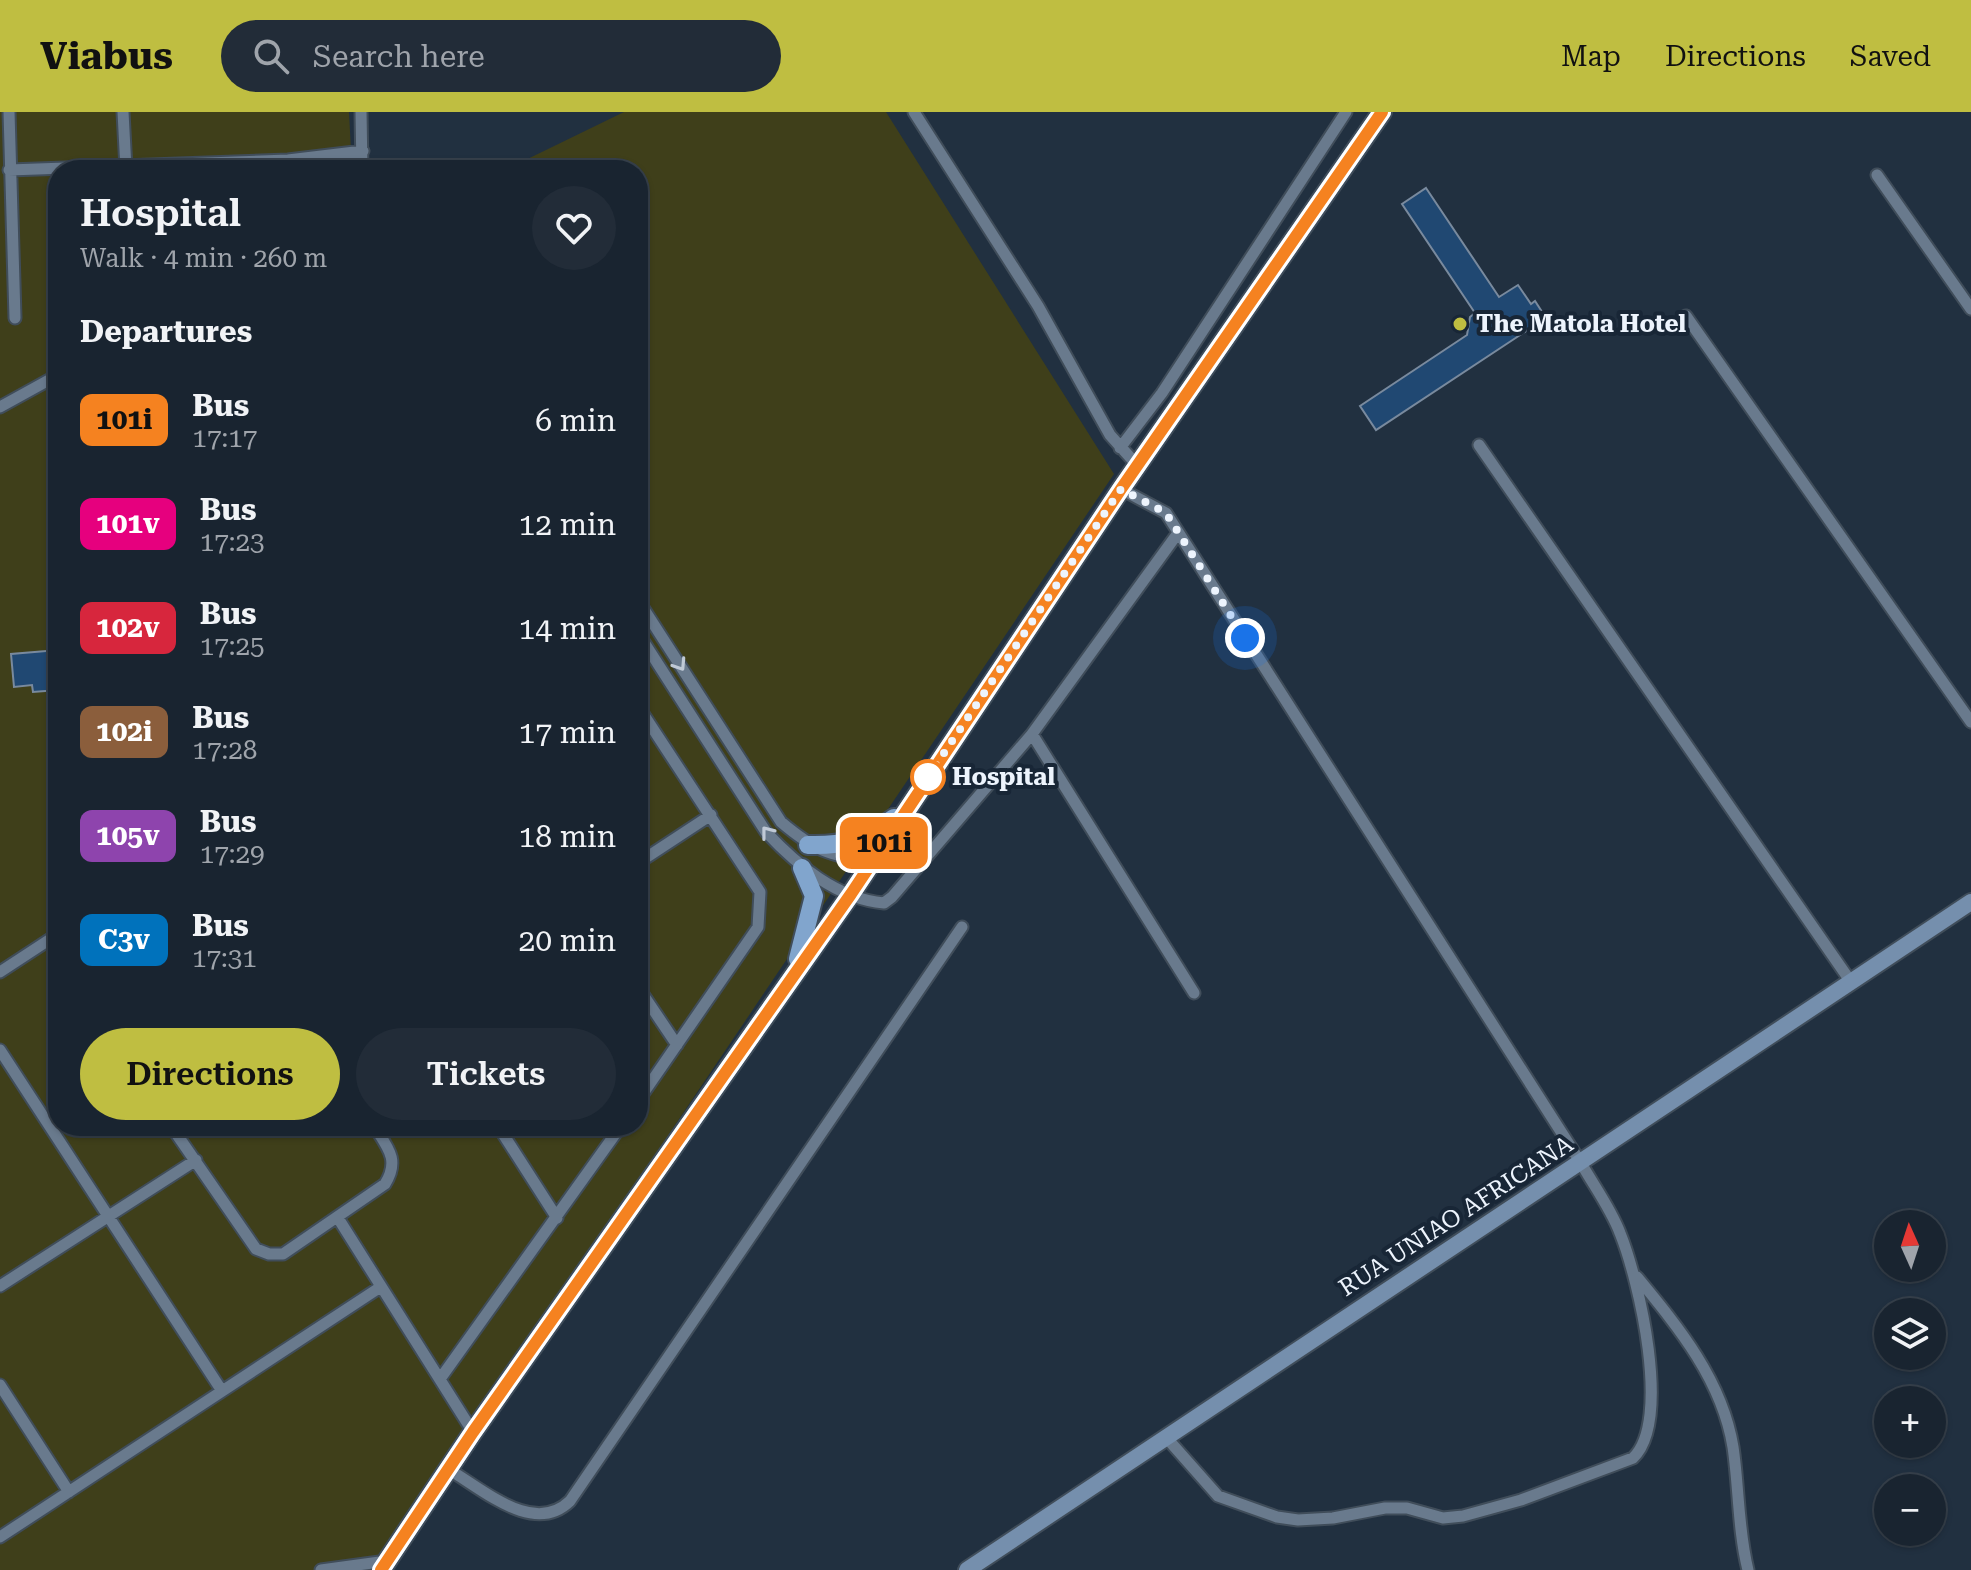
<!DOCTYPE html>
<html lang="en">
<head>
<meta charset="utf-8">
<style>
	body { margin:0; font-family:"Roboto Serif",serif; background:#222c38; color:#f1f3f6; height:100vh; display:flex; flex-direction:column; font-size:30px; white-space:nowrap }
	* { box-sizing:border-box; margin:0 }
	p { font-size:26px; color:#9fa4ab }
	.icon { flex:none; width:44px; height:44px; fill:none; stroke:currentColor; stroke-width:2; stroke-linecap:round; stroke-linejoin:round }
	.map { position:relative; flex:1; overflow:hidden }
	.side { position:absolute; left:48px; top:48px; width:600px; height:976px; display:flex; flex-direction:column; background:#192430; border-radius:32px; box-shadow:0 2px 6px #0004,0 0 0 2px #37414c }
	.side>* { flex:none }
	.badge { padding:0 16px; border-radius:12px; font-size:28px; line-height:52px }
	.needle { width:52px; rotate:357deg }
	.tools { position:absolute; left:1874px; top:1098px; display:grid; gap:16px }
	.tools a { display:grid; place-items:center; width:72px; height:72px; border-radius:50%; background:#192430; box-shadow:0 2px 6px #0004,0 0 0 2px #37414c; font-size:40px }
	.you { position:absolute; width:40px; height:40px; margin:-20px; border:6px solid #fff; border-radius:50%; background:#1a73e8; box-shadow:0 0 0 12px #1a73e833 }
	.map>.badge { position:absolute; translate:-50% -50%; box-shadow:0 0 0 4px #fff }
	h2 { padding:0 32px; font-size:30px; line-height:72px }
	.round { display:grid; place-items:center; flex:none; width:84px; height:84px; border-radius:42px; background:#222c38 }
	.overview { display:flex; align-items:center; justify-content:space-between; height:136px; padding:0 32px }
	h1 { font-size:38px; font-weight:600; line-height:60px }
	.button { display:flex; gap:16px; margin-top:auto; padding:16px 32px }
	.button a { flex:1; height:92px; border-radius:48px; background:#bfbe41; color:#111; font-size:32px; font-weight:600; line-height:92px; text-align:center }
	.button a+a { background:#222c38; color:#f1f3f6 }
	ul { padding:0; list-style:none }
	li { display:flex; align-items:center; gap:24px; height:104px; padding:0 32px }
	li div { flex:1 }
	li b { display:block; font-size:30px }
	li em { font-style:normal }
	li .badge { min-width:88px; font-weight:700; text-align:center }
	header { display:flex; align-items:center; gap:48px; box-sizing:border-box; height:112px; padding:0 40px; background:#bfbe41; color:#111 }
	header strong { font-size:38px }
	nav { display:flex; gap:44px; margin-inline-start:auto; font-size:28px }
	.search { width:560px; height:72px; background:#222c38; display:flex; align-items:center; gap:20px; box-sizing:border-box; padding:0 28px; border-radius:44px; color:#9fa4ab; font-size:30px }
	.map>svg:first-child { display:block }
	.green { fill:#3f3f1a }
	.building { fill:#204872; stroke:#798a9e; stroke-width:2 }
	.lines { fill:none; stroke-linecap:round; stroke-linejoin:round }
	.minor-casing { stroke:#404d5a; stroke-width:15 }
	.secondary-casing { stroke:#404d5a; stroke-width:20 }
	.primary-casing { stroke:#404d5a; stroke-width:22 }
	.minor { stroke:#697a8d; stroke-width:11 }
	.secondary { stroke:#758fad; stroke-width:16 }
	.primary { stroke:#81a5cd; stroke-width:18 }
	.oneway { stroke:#bfc9d6 }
	.line-casing { stroke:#fff; stroke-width:18 }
	.line { stroke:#f58220; stroke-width:12 }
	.walk { stroke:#edf4fd; stroke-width:8; stroke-dasharray:0 14.4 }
	.poi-dot { fill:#bfbe41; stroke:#182636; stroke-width:3 }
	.stop-dot { fill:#fff; stroke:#f58220; stroke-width:4 }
	.labels { text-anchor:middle; stroke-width:8; stroke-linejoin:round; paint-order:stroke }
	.poi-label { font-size:24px; font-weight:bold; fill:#edf4fd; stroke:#182636; text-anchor:start }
	.stop-label { font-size:24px; font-weight:bold; fill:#edf4fd; stroke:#182636; text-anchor:start }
	.street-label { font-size:24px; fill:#edf4fd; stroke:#182636 }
</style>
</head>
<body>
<header>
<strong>Viabus</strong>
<div class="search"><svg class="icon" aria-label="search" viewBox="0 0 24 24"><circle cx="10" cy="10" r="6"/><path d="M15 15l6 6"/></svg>Search here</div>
<nav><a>Map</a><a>Directions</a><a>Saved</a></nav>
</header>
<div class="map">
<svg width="1971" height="1458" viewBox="0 0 1971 1458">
	<rect width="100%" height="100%" fill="#213040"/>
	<path class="green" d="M0,0H349L352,58H58V1014H638V58H505L624,0H886L1114,362L375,1458H0Z"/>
	<path class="building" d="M1426,76L1499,185L1518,173L1531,192L1535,189L1546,206L1376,318L1360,294L1467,223L1470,205L1475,201L1402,92Z
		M58,538V578L33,580L32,573L14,575L11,542Z"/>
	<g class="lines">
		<g class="minor-casing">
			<path id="minor" d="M9,0L15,206
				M123,0L126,57
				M361,0L362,58
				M914,0L1038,194L1110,323L1137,353
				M9,58L288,48L363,39
				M1877,63L1971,197
				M1686,204L1971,610
				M0,295L58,263
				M1479,333L1851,870
				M1120,336L1162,281L1346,0
				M1121,377L1166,401L1581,1051C1594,1074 1611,1097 1620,1121C1639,1168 1672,1309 1633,1346L1521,1388L1463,1404L1443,1406L1407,1396H1385L1333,1406L1298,1408L1277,1405L1218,1384L1165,1324
				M638,488L781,710C814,738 829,744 872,749
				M638,521L766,720C797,753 837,787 884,791L892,785L1032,622L1178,421
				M638,594L760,780L758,815L638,989
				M1032,622L1194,881
				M638,751L711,703
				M0,860L58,822
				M638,875L677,933
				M0,938L222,1279
				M171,1014L256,1137L269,1142H283L385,1072C400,1048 388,1036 374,1014
				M498,1014L557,1106
				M338,1106L473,1320
				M1637,1165C1679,1216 1722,1268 1733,1335C1739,1376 1738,1418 1748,1458
				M0,1174L196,1048
				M440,1267L621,1014
				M0,1273L69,1380
				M448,1357C484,1378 534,1424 570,1389L962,815
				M0,1425L379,1176
				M321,1458L387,1449"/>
		</g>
		<g class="secondary-casing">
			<path id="secondary" d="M967,1458L1971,790"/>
		</g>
		<g class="primary-casing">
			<path id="primary" d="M808,733C844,734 865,728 894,706
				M798,847L814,784L802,756
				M381,1458L473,1320L851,782L1121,377L1382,0"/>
		</g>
		<use href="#minor" class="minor"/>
		<use href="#secondary" class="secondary"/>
		<use href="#primary" class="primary"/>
	</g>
	<defs><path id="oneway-chevron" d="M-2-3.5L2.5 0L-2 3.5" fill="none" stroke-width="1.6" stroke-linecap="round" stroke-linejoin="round" transform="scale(2)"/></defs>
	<g class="oneway">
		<use href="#oneway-chevron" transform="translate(680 553) rotate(57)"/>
		<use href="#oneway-chevron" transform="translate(767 720) rotate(-128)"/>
	</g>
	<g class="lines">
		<g class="line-casing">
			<path id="line" d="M381,1458L473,1320L851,782L1121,377L1382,0"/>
		</g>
		<use href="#line" class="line"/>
		<path class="walk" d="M928,665L1121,377L1166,401L1245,526"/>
	</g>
	<circle class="poi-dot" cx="1460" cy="212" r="8"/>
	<circle class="stop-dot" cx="928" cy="665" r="16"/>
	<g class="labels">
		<g class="poi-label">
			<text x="1476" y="220">The Matola Hotel</text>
		</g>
		<g class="stop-label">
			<text x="952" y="673">Hospital</text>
		</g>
		<g class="street-label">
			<text transform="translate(1456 1104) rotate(-33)" y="8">RUA UNIAO AFRICANA</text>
		</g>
	</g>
</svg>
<div class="tools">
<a><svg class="needle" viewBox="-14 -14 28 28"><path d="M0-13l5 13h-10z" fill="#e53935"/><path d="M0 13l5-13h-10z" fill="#9fa4ab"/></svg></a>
<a><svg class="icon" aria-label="layers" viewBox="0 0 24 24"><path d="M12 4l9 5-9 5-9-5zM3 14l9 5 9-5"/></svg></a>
<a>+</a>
<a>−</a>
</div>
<div class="you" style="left:1245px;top:526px"></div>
<b class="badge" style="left:884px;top:731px;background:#f58220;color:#111">101i</b>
<section class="side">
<div class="overview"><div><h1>Hospital</h1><p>Walk · 4 min · 260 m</p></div><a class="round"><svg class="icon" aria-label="heart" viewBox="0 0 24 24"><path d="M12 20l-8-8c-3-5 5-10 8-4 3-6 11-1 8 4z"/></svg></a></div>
<h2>Departures</h2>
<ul>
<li><span class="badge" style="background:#f58220;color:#111">101i</span><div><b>Bus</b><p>17:17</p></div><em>6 min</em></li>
<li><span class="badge" style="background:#e6007e;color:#fff">101v</span><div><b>Bus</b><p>17:23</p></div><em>12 min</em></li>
<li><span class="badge" style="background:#d7263d;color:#fff">102v</span><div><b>Bus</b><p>17:25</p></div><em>14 min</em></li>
<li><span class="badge" style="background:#8b5e3c;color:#fff">102i</span><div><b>Bus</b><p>17:28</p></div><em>17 min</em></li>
<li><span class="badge" style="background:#8e44ad;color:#fff">105v</span><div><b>Bus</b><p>17:29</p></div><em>18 min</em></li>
<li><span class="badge" style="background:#0072bc;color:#fff">C3v</span><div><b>Bus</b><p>17:31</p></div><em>20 min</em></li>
</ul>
<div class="button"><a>Directions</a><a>Tickets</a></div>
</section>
</div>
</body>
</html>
